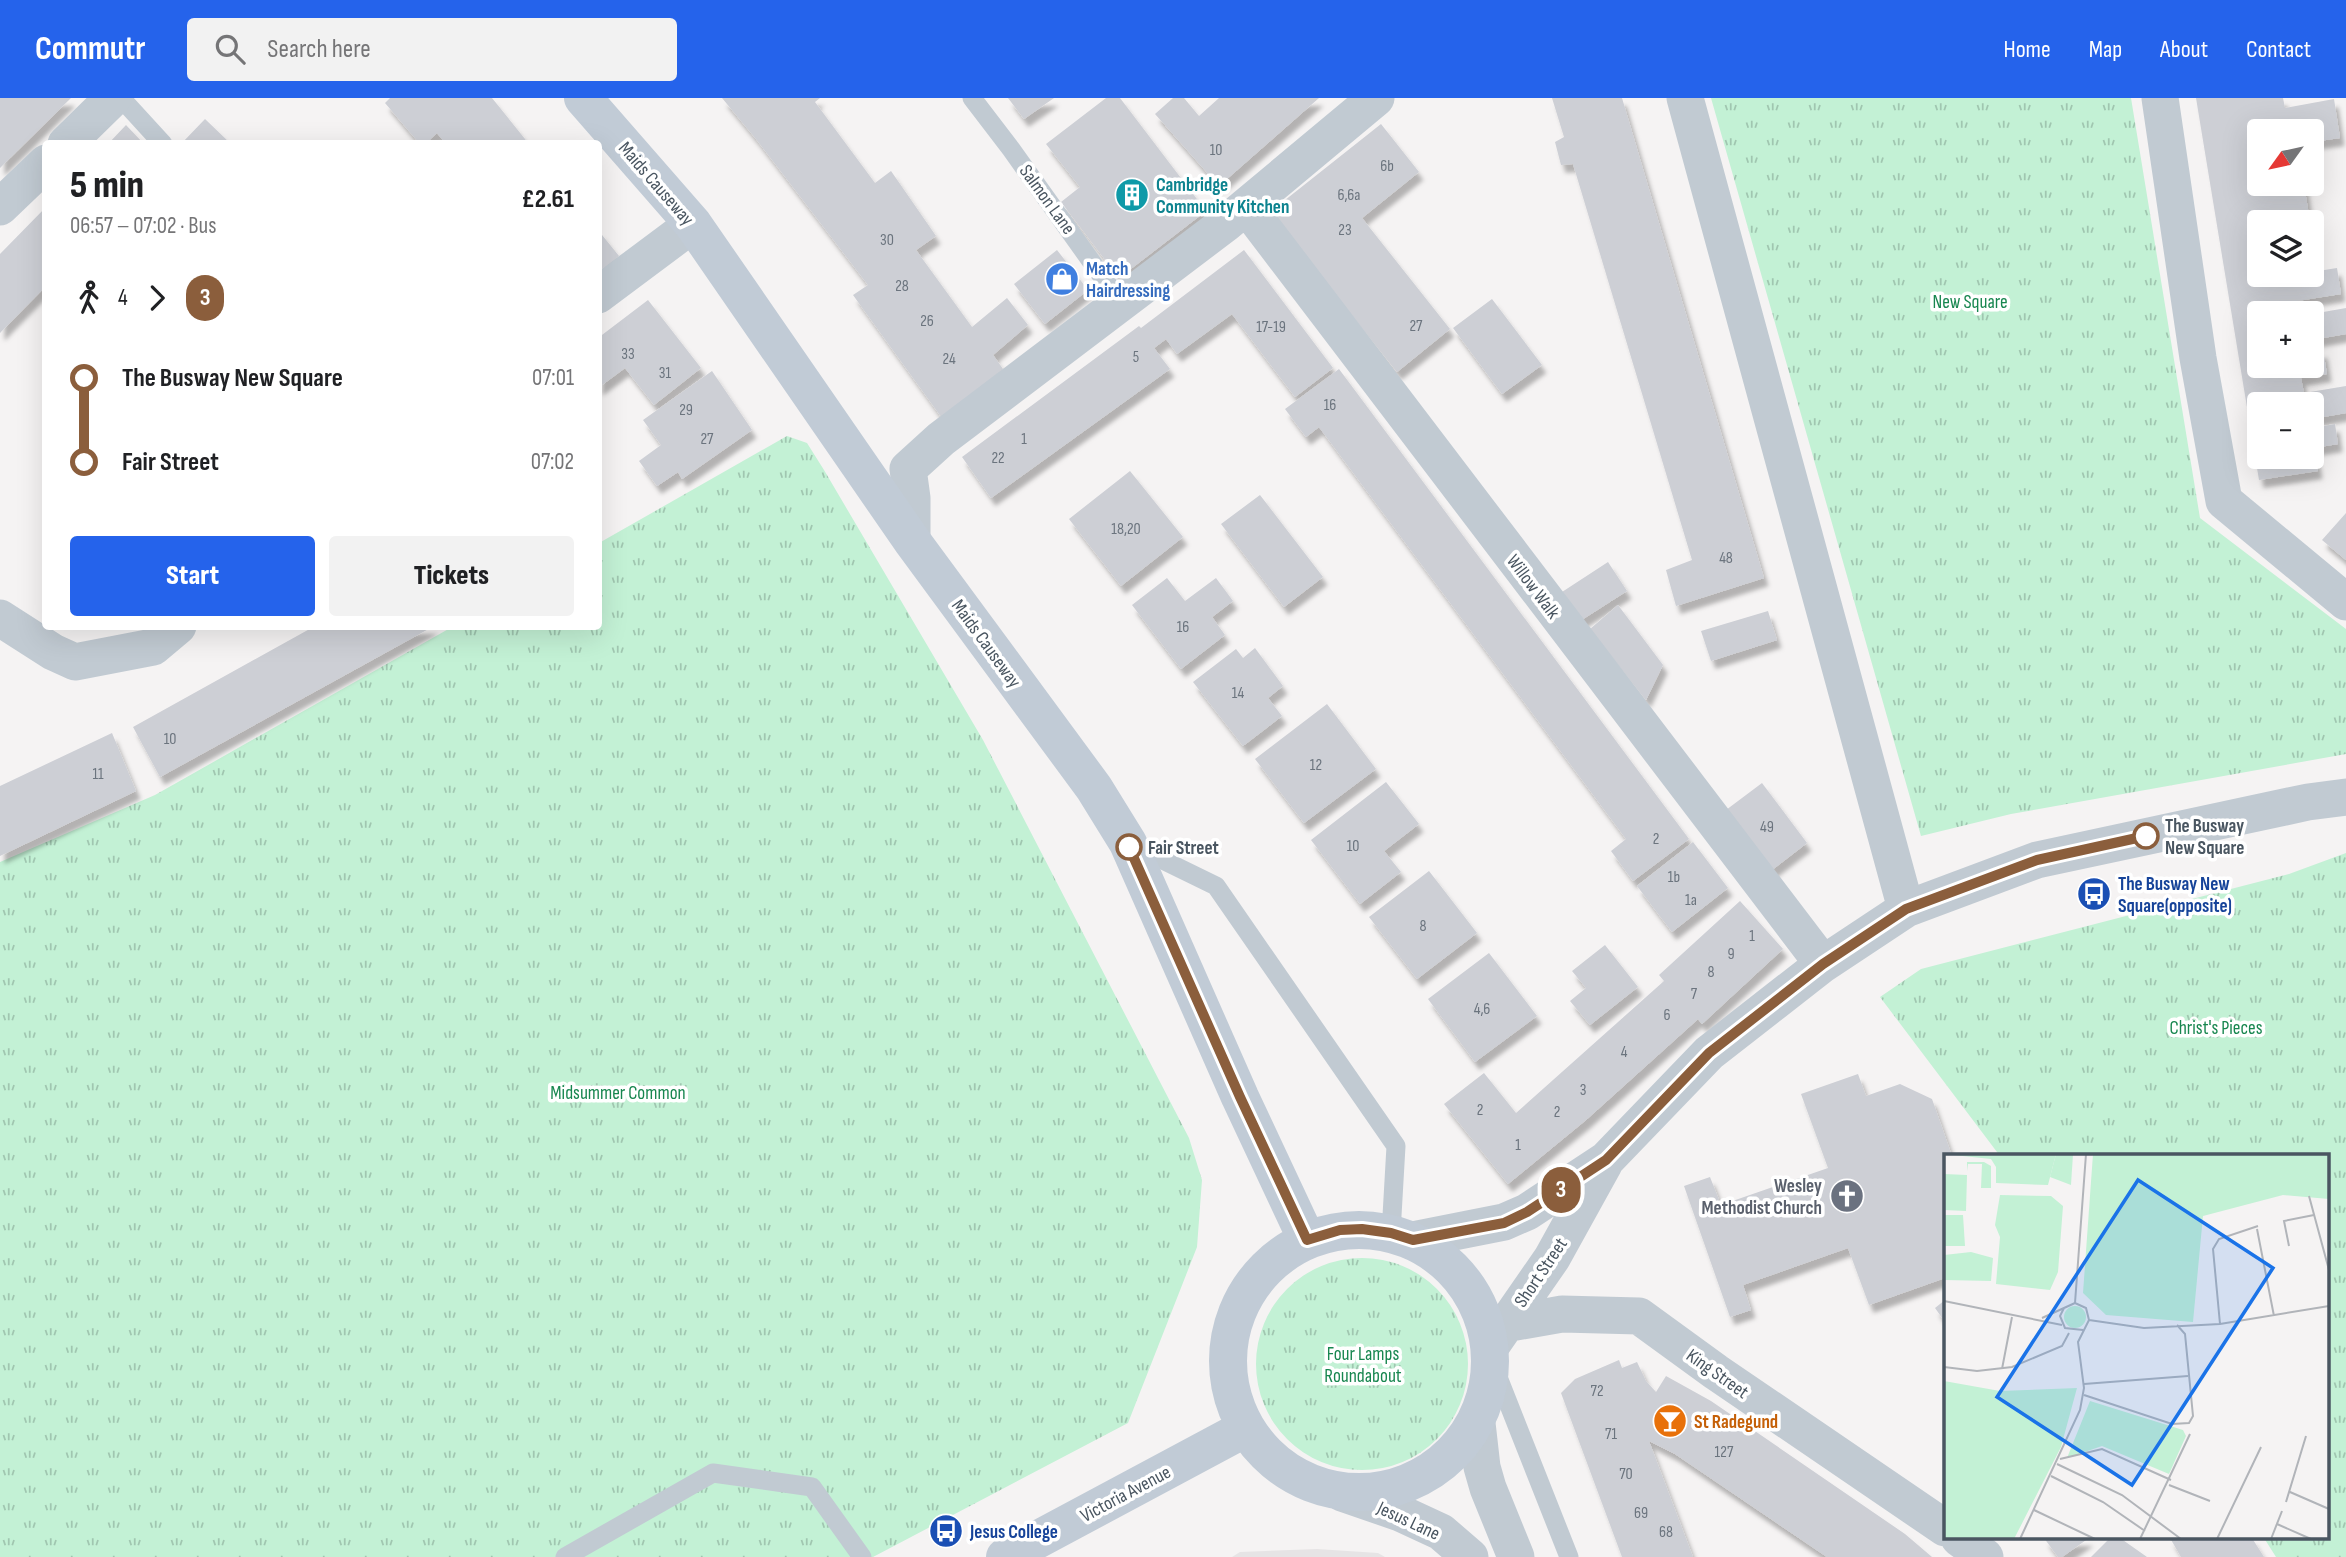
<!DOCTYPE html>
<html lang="en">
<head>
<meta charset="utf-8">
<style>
	body { margin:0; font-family:"Sofia Sans Condensed",sans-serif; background:#f2f2f2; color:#202124; height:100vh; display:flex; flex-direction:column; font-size:26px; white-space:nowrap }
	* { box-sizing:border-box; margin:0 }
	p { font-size:23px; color:#757577 }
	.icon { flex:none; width:38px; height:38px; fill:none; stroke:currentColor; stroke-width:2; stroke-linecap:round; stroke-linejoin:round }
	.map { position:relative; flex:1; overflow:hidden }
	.side { position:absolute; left:42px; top:42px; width:560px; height:490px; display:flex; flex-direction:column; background:#fff; border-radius:7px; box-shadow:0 7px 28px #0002 }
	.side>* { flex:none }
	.badge { padding:0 14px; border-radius:23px; font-size:24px; line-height:46px }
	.needle { width:46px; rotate:237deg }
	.fabs { position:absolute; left:2247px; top:21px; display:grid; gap:14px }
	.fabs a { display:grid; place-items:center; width:77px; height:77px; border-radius:7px; background:#fff; box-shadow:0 7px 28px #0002; font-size:35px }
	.map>.badge { position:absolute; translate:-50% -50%; box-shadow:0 0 0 4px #fff }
	.legs { display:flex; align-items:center; gap:10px; height:77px; padding:0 28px; font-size:23px }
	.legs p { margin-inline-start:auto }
	.summary { display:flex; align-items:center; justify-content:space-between; height:119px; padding:0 28px }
	h1 { font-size:38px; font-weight:800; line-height:52px }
	.cta { display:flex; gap:14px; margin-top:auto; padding:14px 28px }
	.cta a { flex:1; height:80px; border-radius:7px; background:#2563eb; color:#fff; font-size:28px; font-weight:800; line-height:80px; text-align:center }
	.cta a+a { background:#f2f2f2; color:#202124 }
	ul { padding:0 28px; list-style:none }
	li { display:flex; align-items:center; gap:24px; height:84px; font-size:26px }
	li i { display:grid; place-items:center; width:10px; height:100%; margin:0 9px; background:currentColor }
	li i::after { content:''; width:18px; height:18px; margin:-9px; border:5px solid; border-radius:50%; background:#fff }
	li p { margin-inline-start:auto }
	li:first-child i { background:linear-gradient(#0000 50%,currentColor 0) }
	li:last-child i { background:linear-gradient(currentColor 50%,#0000 0) }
	header { display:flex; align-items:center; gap:42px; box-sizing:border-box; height:98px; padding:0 35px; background:#2563eb; color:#fff }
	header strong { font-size:33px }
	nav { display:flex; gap:38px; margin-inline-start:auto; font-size:24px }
	.search { width:490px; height:63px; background:#f2f2f2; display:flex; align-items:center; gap:18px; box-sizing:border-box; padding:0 24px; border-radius:7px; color:#757577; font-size:26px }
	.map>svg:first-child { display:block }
	.education { fill:#e6e4e5 }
	.park { fill:url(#park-tufts) }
	.building { fill:#cdcfd5; filter:url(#shadow) }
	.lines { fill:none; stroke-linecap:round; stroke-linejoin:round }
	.lane { stroke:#c1cad2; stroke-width:19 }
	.street { stroke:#c1cad2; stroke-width:37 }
	.secondary { stroke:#c1cbd6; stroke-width:38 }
	.line-1-casing { stroke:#fff; stroke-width:16 }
	.line-1 { stroke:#8b5e3c; stroke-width:10 }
	.stop-1-dot { fill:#fff; stroke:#8b5e3c; stroke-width:3.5 }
	.labels { text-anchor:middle; stroke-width:7; stroke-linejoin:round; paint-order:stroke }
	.number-label { font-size:16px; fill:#6b747e }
	.street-label { font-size:19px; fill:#4a5661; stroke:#fff }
	.culture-label { font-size:19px; font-weight:bold; fill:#0d838f; stroke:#fff; text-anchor:start }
	.shop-label { font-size:19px; font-weight:bold; fill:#366cbe; stroke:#fff; text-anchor:start }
	.park-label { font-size:19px; fill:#17864f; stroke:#fff }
	.stop-label { font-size:19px; font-weight:bold; fill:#4a5661; stroke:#fff; text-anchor:start }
	.transit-label { font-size:19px; font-weight:bold; fill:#164399; stroke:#fff; text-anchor:start }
	.worship-label { font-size:19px; font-weight:bold; fill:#5b616d; stroke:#fff; text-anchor:end }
	.food-label { font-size:19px; font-weight:bold; fill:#c56008; stroke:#fff; text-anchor:start }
	.inset-road { fill:none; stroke:#b1b4b9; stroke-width:2 }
	.view { fill:#1a73e8; fill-opacity:0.15; stroke:#1a73e8; stroke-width:3.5 }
	.inset-edge { fill:none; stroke:#4a5661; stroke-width:3.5 }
</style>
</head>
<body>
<header>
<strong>Commutr</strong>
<div class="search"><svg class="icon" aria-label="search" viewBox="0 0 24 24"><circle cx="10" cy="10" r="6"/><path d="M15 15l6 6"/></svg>Search here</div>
<nav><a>Home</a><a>Map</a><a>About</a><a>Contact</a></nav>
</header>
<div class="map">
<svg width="2346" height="1459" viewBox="0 0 2346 1459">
	<defs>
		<pattern id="park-tufts" width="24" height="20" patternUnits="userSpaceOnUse" patternTransform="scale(1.75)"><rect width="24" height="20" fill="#c3f1d5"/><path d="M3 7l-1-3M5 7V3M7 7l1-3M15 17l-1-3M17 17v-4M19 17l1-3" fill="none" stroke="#a0c6b0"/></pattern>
		<filter id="shadow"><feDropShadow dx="4.5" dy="8" stdDeviation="2" flood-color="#0004"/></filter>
	</defs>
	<rect width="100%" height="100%" fill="#f5f3f3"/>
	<path class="education" d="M1317,1451L1378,1455L1385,1459H1232L1240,1454Z"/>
	<path class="park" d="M1711,0H2131L2200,420L2346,531V656L2011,716L1921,738Z
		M787,338L807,345L824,372L983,642L1189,1040L1202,1082L1197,1149L1128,1325L873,1459H0V764L155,697L452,529L598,528L599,445Z
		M2346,755V1459H2276L2264,1440H2327V1058H2000L1880,899L1921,871L2289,776Z
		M1256 1266a106 106 0 1 1 212 0a106 106 0 1 1-212 0Z"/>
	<path class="building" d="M0,0H71L0,70Z
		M390,0H492L529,46H446L437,35L425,46H420L385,5Z
		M722,0H820L815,4L875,85L891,73L936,138L916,152L972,229L1007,200L1028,227L993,257L1003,271L942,320L853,197L868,187L756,41Z
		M1008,0H1054L1024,21Z
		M1106,0H1120L1206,113L1119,180L1061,104L1080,89L1046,46Z
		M1173,0H1184L1199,18L1219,0H1319L1219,88L1155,16Z
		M1552,0H1622L1764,480L1676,508L1666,472L1692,462L1573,66L1561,67L1555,44L1564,39Z
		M2196,0H2283L2285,10L2334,1L2340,40L2312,44V33H2259V86H2304L2310,124H2259V177H2312V174L2337,170L2341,196L2291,204L2293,215H2259V268H2312V254L2323,252L2327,276L2301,280L2304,295L2346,288V315L2312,321V306H2259V359H2312V330L2335,326L2338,346L2314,350L2318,373L2259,382Z
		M205,21L231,46H181Z
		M1381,26L1419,74L1362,120L1450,231L1397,274L1270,114Z
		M126,27L144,46H108Z
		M46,109V188L0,235V156Z
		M598,132L619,158L598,174Z
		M1057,152L1088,192L1045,226L1014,186Z
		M1244,152L1333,270L1295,299L1232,216L1177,256L1166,241L1154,250L1170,271L991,400L962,359L1139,228L1141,230Z
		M1492,201L1542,267L1502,296L1453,230Z
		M648,202L701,270L654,307L625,270L598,290V240Z
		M2346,210V236L2312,242V216Z
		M1339,271L1689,741L1633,783L1611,753L1626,741L1319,329L1306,339L1285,311Z
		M712,273L752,332L682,381L678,374L657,388L639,363L661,347L643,322Z
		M1130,373L1183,439L1121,488L1069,421Z
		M1260,397L1323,479L1284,509L1221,426Z
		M2346,415V462L2322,442Z
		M1608,464L1627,493L1580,523L1562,494Z
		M1167,480L1185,503L1216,480L1233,503L1212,519L1225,537L1181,571L1132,507Z
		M1618,507L1663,567L1646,602L1590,531Z
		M1768,513L1777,542L1711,563L1701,533Z
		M315,528H434L160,679L133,629Z
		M1255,550L1283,588L1268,600L1282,618L1243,648L1193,584L1236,551L1243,560Z
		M1327,606L1376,671L1304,725L1255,661Z
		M112,635L136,693L0,758V688Z
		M1386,684L1419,726L1384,753L1401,774L1360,806L1311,742Z
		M1762,685L1807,745L1772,772L1726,712Z
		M1693,744L1728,790L1672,834L1637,788Z
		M1429,773L1477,835L1417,881L1369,819Z
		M1740,803L1783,851L1702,926L1698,921L1586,1022L1508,1086L1444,1006L1484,975L1516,1015L1664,883L1659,877Z
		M1605,847L1638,889L1590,927L1570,903L1586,890L1572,873Z
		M1489,855L1537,918L1475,964L1428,901Z
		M1858,976L1866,998L1900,986L1932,1001L1952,1058H1945V1180L1869,1207L1848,1150L1743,1187L1751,1212L1730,1219L1684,1088L1710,1079L1721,1107L1828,1070L1801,996Z
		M1945,1202V1224L1935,1210Z
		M1619,1262L1622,1270L1637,1264L1646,1283L1656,1294L1666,1278L1711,1303L1905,1436L1932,1459H1827L1675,1356L1649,1343L1693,1459H1622L1561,1295L1575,1281Z
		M2044,1440H2089L2062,1459H2058Z
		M2110,1440H2120L2147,1459H2091Z
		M2170,1440H2252L2264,1459H2181Z"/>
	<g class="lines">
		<path class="lane" d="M121,0L163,46
			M972,0L1011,51L1121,205
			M1132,747L1216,788L1396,1048L1391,1135
			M1492,1264L1569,1459
			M565,1459L713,1375L812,1389L862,1459"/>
		<path class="street" d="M1685,0L1906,811
			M2160,0L2198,260L2224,403L2346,504
			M66,46L113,0
			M0,109L46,65
			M1247,109L1823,866
			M598,197L693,126
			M912,443V400L908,371L941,341L1225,126L1376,0
			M0,520L53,554L75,564L153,549L178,528
			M1413,1142L1504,1124L1527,1114L1606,1062L1709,955L1823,866L1906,811L2037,762L2308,704L2346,699
			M1505,1226L1562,1216L1639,1218L1716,1274L1945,1430
			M1491,1248L1552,1160L1604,1066
			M1477,1325L1482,1369L1488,1390L1516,1459
			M1342,1395L1400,1415L1441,1434L1470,1459
			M1959,1440L1985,1459"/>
		<path class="secondary" d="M583,0L693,126L912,443L1094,690L1128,745L1240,999L1307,1142
			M1228 1263a131 131 0 1 1 262 0a131 131 0 1 1-262 0Z
			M1005,1459L1246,1330"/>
	</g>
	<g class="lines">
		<g class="line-1-casing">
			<path id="line-1" d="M1129,749L1240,999L1307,1142L1340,1132L1362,1131L1391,1135L1413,1142L1504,1125L1527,1114L1606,1062L1709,955L1823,866L1906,811L2037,762L2146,738"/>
		</g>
		<use href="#line-1" class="line-1"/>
	</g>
	<defs>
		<g id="building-disc" transform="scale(1.75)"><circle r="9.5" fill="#0f9aa8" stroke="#fff"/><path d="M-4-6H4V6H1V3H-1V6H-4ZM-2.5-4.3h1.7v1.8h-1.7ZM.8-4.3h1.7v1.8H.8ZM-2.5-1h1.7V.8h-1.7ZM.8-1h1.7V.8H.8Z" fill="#fff"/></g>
		<g id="shop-disc" transform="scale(1.75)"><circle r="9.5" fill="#3f7fe0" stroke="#fff"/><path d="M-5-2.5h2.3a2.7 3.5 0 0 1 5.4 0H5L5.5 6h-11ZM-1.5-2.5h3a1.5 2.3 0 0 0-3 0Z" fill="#fff"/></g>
		<g id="bus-disc" transform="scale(1.75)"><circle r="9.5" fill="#1a4fb4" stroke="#fff"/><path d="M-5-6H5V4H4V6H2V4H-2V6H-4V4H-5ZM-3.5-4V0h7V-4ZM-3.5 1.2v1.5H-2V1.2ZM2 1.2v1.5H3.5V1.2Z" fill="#fff"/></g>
		<g id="church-disc" transform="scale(1.75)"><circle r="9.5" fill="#6b7280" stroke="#fff"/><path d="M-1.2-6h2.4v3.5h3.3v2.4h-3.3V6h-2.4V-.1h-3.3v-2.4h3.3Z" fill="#fff"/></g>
		<g id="bar-disc" transform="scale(1.75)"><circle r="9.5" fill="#e8710a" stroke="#fff"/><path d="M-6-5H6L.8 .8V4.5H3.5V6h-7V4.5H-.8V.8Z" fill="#fff"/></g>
	</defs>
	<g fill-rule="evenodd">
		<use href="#building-disc" x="1132" y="97"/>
		<use href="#shop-disc" x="1062" y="181"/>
		<use href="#bus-disc" x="2094" y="796"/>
		<use href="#church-disc" x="1847" y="1098"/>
		<use href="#bar-disc" x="1670" y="1323"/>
		<use href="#bus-disc" x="946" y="1433"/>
	</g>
	<g class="stop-1-dot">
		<circle cx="2146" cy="738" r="12"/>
		<circle cx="1129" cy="749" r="12"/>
	</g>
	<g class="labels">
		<g class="number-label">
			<text x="1216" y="57">10</text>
			<text x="1387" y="73">6b</text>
			<text x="1349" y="102">6,6a</text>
			<text x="1345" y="137">23</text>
			<text x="887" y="147">30</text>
			<text x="902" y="193">28</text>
			<text x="927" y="228">26</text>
			<text x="1416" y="233">27</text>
			<text x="1271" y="234">17-19</text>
			<text x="628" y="261">33</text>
			<text x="1136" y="264">5</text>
			<text x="949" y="266">24</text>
			<text x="665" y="280">31</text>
			<text x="1330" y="312">16</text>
			<text x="686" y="317">29</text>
			<text x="707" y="346">27</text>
			<text x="1024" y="346">1</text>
			<text x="998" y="365">22</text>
			<text x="1126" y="436">18,20</text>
			<text x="1726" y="465">48</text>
			<text x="1183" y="534">16</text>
			<text x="1238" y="600">14</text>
			<text x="170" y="646">10</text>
			<text x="1316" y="672">12</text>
			<text x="98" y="681">11</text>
			<text x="1767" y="734">49</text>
			<text x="1656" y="746">2</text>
			<text x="1353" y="753">10</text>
			<text x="1674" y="784">1b</text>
			<text x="1691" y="807">1a</text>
			<text x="1423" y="833">8</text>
			<text x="1752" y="843">1</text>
			<text x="1731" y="861">9</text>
			<text x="1711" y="879">8</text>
			<text x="1694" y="901">7</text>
			<text x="1482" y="916">4,6</text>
			<text x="1667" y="922">6</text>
			<text x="1624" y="959">4</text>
			<text x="1583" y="997">3</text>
			<text x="1480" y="1017">2</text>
			<text x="1557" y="1019">2</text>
			<text x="1518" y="1052">1</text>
			<text x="1597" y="1298">72</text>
			<text x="1611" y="1341">71</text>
			<text x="1724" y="1359">127</text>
			<text x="1626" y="1381">70</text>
			<text x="1641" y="1420">69</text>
			<text x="1666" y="1439">68</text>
		</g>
		<g class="street-label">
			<text transform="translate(657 85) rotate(49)" y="7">Maids Causeway</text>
			<text transform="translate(1048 101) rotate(54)" y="7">Salmon Lane</text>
			<text transform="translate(1534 488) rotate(53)" y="7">Willow Walk</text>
			<text transform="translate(987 545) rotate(54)" y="7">Maids Causeway</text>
			<text transform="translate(1540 1174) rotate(-56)" y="7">Short Street</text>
			<text transform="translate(1718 1275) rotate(35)" y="7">King Street</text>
			<text transform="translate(1125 1395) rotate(-28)" y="7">Victoria Avenue</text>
			<text transform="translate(1409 1422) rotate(25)" y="7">Jesus Lane</text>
		</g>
		<g class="culture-label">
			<text x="1156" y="93">Cambridge<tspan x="1156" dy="22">Community Kitchen</tspan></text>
		</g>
		<g class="shop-label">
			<text x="1086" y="177">Match<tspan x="1086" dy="22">Hairdressing</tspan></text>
		</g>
		<g class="park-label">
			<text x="1970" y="210">New Square</text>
			<text x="2216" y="936">Christ's Pieces</text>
			<text x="618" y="1001">Midsummer Common</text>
			<text x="1363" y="1262">Four Lamps<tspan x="1363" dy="22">Roundabout</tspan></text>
		</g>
		<g class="stop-label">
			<text x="2165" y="734">The Busway<tspan x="2165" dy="22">New Square</tspan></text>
			<text x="1148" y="756">Fair Street</text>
		</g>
		<g class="transit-label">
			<text x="2118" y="792">The Busway New<tspan x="2118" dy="22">Square(opposite)</tspan></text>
			<text x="970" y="1440">Jesus College</text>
		</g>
		<g class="worship-label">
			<text x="1822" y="1094">Wesley<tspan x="1822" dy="22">Methodist Church</tspan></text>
		</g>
		<g class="food-label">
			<text x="1694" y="1330">St Radegund</text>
		</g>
	</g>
	<g transform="translate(1944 1056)">
		<rect width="385" height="385" fill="#f5f3f3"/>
		<path d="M23,8H40L47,12V34H37L38,10H24L23,17ZM0,20L23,21L22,57L0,56ZM0,61H19L21,92H0ZM27,98L49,104L47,127L0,126V101Z" fill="#c3f1d5"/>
		<path d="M112,0H129L127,31L106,23Z" fill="#c3f1d5"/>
		<path d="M0,0H112L104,31L52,29V13L47,5ZM149,0H385V45L339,41L259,62L249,168L162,161L139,139ZM56,41L107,42L119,52L114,118L106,136L52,130L56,83L51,71ZM120 163a11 11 0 1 1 22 0a11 11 0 1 1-22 0ZM0,227L56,237L133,234L117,293L70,385H0ZM146,247L239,276L242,282L225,320L158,292L123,304Z" fill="#c3f1d5"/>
		<path d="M48,370L55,385H23L22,382Z" fill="#c3f1d5"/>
		<path class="inset-road" d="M365,42L385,116M313,75L330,162M345,92L340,67L370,61M0,147L118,171M131,149L142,0M131,149L142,154L145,166M120,154L116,162L121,174L139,176M98,164L131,149M145,166L200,174L276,170L385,152M276,170L269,95L275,85L314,72M0,213L33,217L68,213L118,192L125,179M58,215L68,163M140,230L244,222M140,241L228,270L245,269L249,262L241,180L233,171M116,305L158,295L227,326M113,310L178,341L237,385M107,322L159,348L201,377M225,331L266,347M346,338L385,355M342,348L362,282M90,356L151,385M333,370L367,385M76,385L136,256L140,234L134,188L145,166M196,385L246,280M273,385L317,293M327,385L338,357"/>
		<path class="view" d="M194,26L329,114L188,331L53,243Z"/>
		<rect width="385" height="385" class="inset-edge"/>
	</g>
</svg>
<div class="fabs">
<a><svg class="needle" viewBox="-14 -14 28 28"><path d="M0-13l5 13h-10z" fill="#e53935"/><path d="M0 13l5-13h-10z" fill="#757577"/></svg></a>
<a><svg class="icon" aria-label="layers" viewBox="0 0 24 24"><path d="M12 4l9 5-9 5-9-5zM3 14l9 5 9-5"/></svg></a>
<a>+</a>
<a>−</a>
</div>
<b class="badge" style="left:1561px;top:1092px;background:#8b5e3c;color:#fff">3</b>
<section class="side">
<div class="summary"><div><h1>5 min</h1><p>06:57 – 07:02 · Bus</p></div><b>£2.61</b></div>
<div class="legs"><svg class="icon" aria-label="walk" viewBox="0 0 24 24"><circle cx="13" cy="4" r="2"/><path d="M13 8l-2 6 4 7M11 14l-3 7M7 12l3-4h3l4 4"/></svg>4<svg class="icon" aria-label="forward" viewBox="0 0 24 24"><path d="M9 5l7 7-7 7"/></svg><b class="badge" style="background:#8b5e3c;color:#fff">3</b></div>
<ul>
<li><i style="color:#8b5e3c"></i><b>The Busway New Square</b><p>07:01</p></li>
<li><i style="color:#8b5e3c"></i><b>Fair Street</b><p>07:02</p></li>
</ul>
<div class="cta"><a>Start</a><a>Tickets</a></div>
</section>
</div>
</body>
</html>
